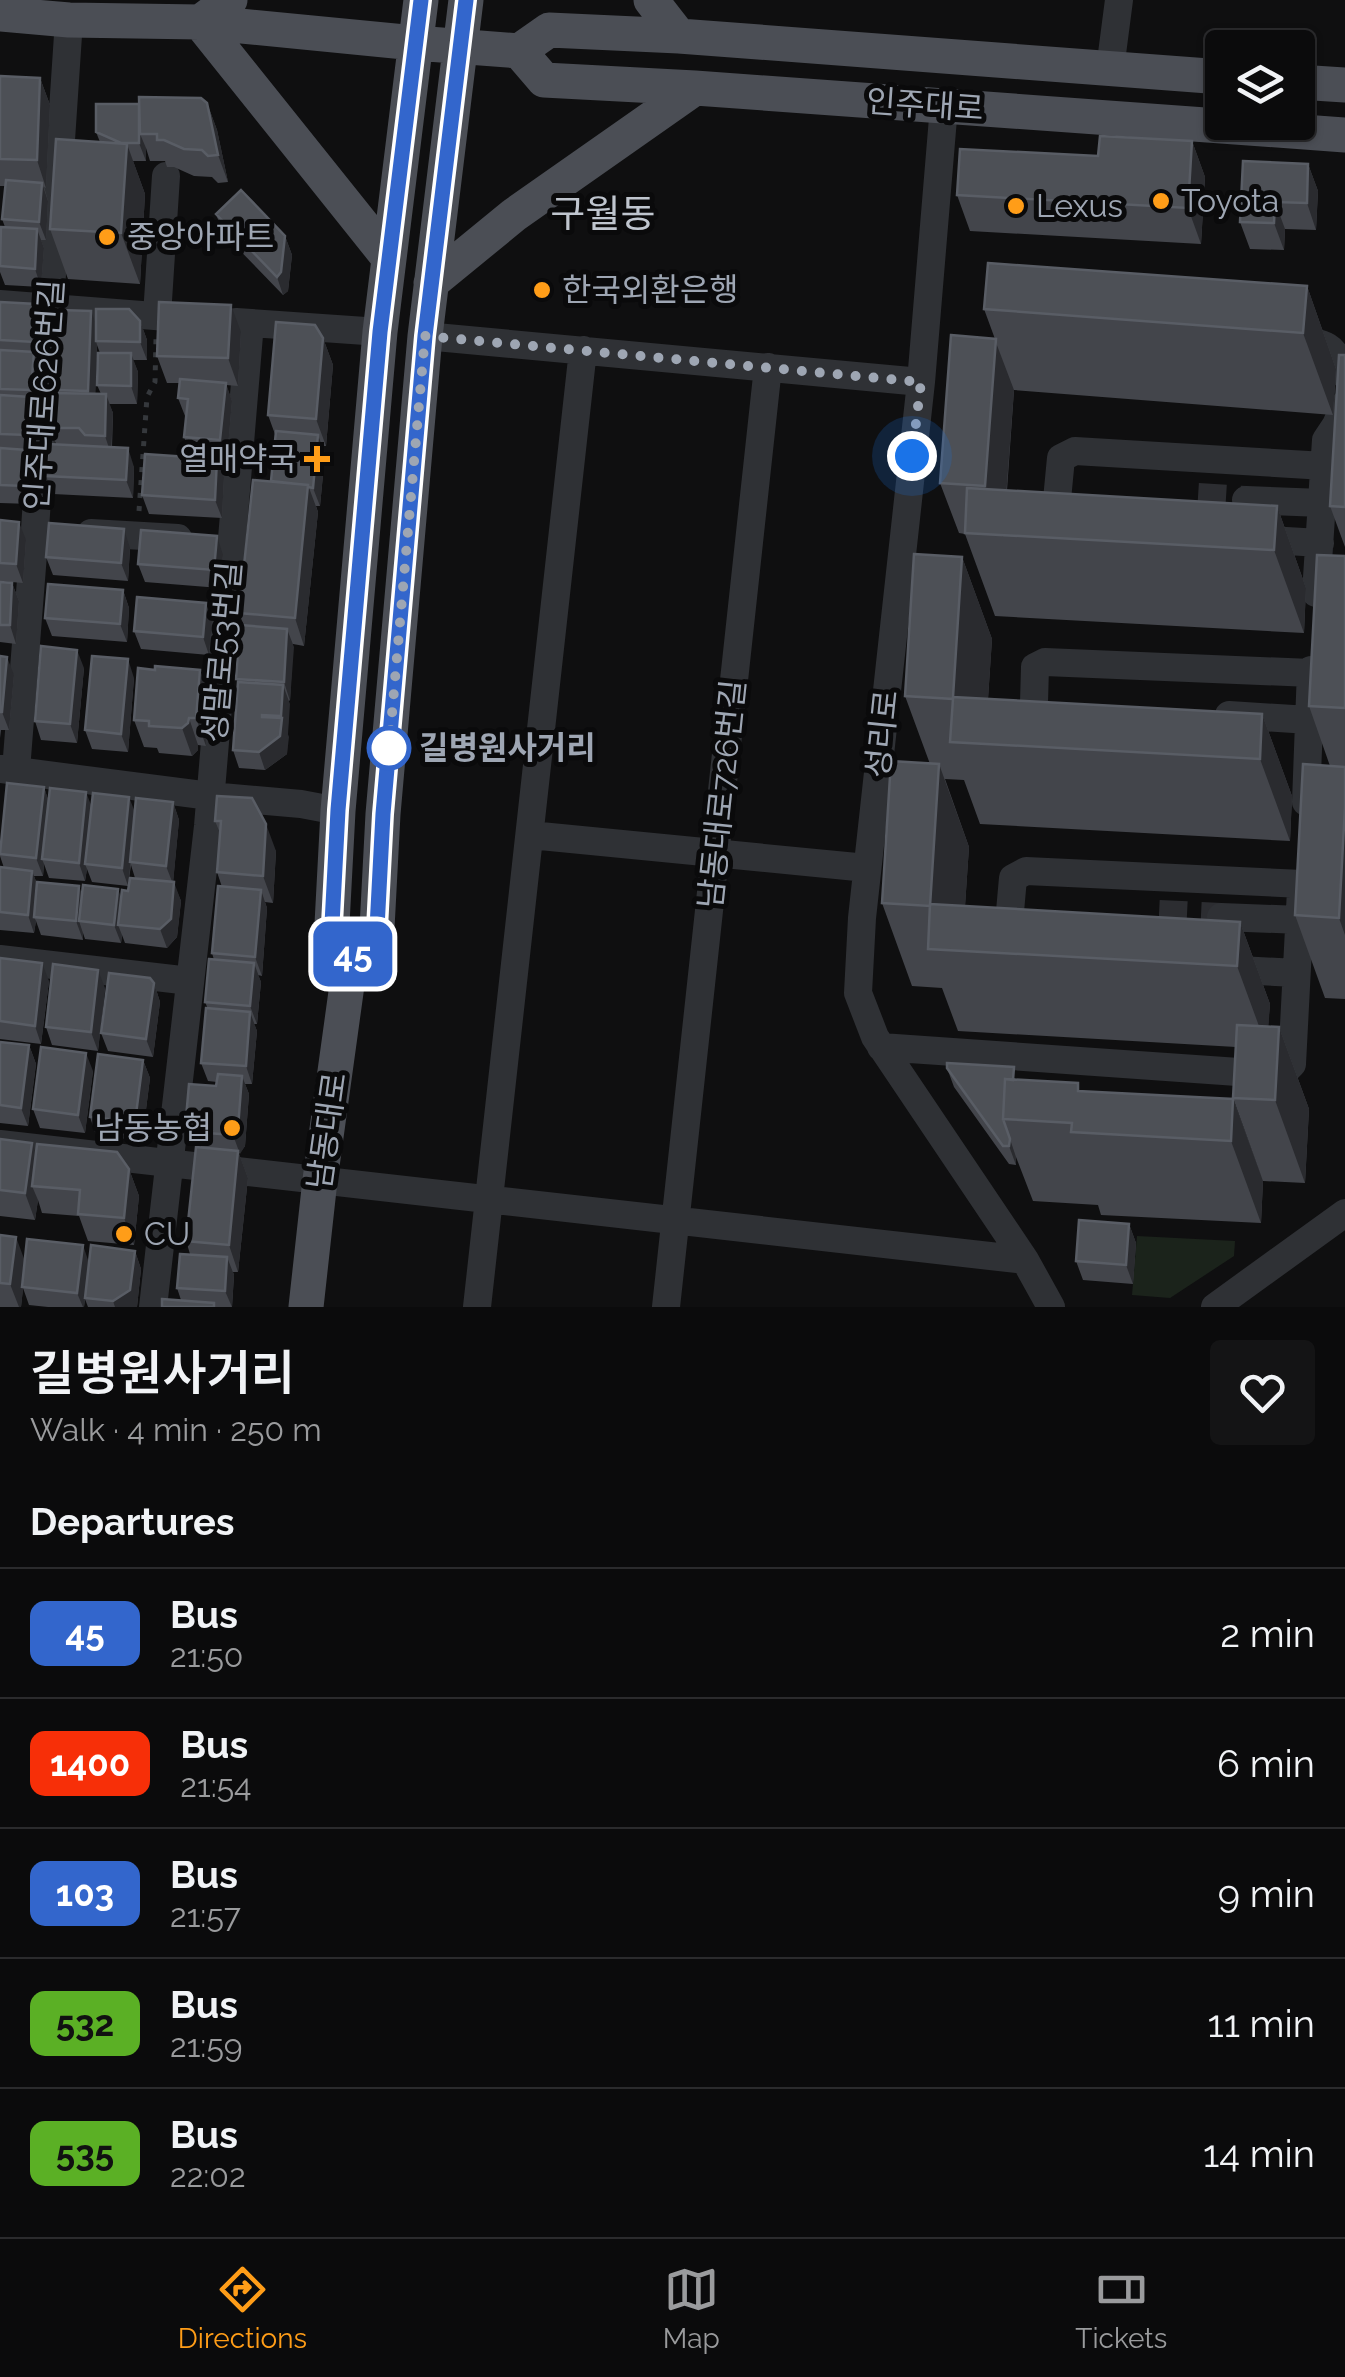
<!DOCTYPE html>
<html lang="en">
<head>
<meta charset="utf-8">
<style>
	body { margin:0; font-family:Raleway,"Noto Sans KR",sans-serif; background:#141415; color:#f1f3f6; height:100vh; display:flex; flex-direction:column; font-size:38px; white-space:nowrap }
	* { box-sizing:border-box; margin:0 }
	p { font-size:32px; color:#9a9b9d }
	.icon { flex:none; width:55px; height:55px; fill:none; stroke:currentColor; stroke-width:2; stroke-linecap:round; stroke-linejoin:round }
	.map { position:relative; height:1307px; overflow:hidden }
	.details { display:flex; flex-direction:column; background:#0b0b0c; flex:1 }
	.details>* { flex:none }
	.badge { padding:0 20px; border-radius:15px; font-size:35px; line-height:65px }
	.buttons { position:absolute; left:1205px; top:30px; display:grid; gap:20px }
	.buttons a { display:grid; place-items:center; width:110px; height:110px; border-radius:10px; background:#0b0b0c; box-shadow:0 2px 8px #0004,0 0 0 2px #2b2b2d; font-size:50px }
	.you { position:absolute; width:50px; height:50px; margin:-25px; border:8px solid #fff; border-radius:50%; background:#1a73e8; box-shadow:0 0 0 15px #1a73e833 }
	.map>.badge { position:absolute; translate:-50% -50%; box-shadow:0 0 0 5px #fff }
	h2 { padding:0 30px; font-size:38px; line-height:90px }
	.round { display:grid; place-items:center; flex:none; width:105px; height:105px; border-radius:10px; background:#141415 }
	.headline { display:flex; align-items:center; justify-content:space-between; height:170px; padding:0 30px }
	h1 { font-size:48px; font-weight:600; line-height:75px }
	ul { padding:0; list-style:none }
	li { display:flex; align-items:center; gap:30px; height:130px; padding:0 30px; border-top:2px solid #2b2b2d }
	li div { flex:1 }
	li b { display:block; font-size:38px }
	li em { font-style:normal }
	li .badge { min-width:110px; font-weight:700; text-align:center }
	.dock { display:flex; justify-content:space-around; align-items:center; height:140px; border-top:2px solid #2b2b2d; background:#0b0b0c; font-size:28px; color:#9a9b9d }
	.dock a { display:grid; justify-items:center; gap:5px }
	.dock .on { color:#ff9d18 }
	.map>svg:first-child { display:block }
	.park { fill:#1b231b }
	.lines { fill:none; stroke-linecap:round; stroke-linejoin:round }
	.minor-tunnel { stroke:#2c2d31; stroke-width:28; stroke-dasharray:28 14; stroke-linecap:butt }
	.path { stroke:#35383c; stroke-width:5; stroke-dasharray:5 8; stroke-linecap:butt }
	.minor { stroke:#2f3135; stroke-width:28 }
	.major { stroke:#4b4e55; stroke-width:35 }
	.wall { fill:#43454b; fill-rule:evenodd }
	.shaded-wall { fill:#2a2b2f }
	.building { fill:#4d5056; stroke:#595d65; stroke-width:2.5 }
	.line-casing { stroke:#fff; stroke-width:22 }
	.line { stroke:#36c; stroke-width:15 }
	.walk { stroke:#9ea6b3; stroke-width:10; stroke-dasharray:0 18 }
	.poi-dot { fill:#ff9d18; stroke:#0a0a0b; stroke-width:4 }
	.stop-dot { fill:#fff; stroke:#36c; stroke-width:5 }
	.labels { text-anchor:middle; stroke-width:10; stroke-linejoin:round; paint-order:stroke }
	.street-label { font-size:32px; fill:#9ea6b3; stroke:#0a0a0b }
	.poi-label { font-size:32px; fill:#9ea6b3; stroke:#0a0a0b; text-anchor:start }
	.stop-label { font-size:32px; font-weight:bold; fill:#9ea6b3; stroke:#0a0a0b; text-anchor:start }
	.quarter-label { font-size:38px; fill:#bfc5ce; stroke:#0a0a0b }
</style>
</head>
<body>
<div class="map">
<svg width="1345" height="1307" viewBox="0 0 1345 1307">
	<rect width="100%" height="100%" fill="#0f0f10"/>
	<path class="park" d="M1137,1236L1235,1241L1234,1256L1170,1298L1132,1295Z"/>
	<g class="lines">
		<path class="minor-tunnel" d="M1198,497L1246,500
			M1159,914L1221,917"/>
		<path class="path" d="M139,511L147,397L155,382L156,339"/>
		<path class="minor" d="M1110,69L1119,0
			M944,106L921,382L862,918L858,993L875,1037L1025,1260L1051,1307
			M0,304L193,319
			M157,316L166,176
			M236,322L380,332
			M425,336L921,382
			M1295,340C1326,343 1334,344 1345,375
			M1246,500L1322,503
			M1071,524L1056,510L1061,458L1075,451L1325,466
			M91,533L178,538
			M1251,539L1320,543
			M1316,593L1326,440L1336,425L1345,404
			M1229,715L1309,720
			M1033,738L1035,667L1045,662L1311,673
			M1,769L210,796L301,804L338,811
			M16,770L35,529L69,20
			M1306,802L1311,670
			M530,835L867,868
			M1221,917L1300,920
			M1007,945L1013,878L1026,871L1302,884
			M0,959L190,981
			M1221,969L1296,973
			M881,1047L1281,1075L1292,1064L1301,890
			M0,1144L1025,1260
			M153,1307L208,826L250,323
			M477,1307L583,350
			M666,1307L768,367
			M1215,1307L1345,1213"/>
		<path class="major" d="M230,0L200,22L388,257
			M651,0L679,36
			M0,14L69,20L200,22L415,43L519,51L549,30L679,36L1222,77
			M519,51L544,80L695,88L1345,135
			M1298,82L1345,85
			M431,283L514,215L695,88
			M351,956L332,924L338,811L380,332L421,0
			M306,1307L320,1180L351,956L377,928L383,814L425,336L466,0"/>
	</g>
	<path class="wall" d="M0,76L40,78L50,105L46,188L44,187L48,201L46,240H41L44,248L41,287L5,285L0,272V240L5,227L2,219L5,186H0Z
		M207,103L217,130L228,182L218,183L212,177L194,176L174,167H167L165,161H150L146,148V161H133L145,194L140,284L68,279L50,229L100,142L96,132Z
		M1192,141L1205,177L1201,244L970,231L957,195L1098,156Z
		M1308,164L1318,191L1316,230L1285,229L1284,250L1250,249L1240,222Z
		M216,214L285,236L292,255L288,291L283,295L223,233Z
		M1307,286L1336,369L1333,415L1014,390L1007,490L1277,506L1306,588L1304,633L995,616L965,534L959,533L940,483L995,339L984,309Z
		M0,302L42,322L40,360H37L40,370L38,409L34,408L36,415L34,454L28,453L33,468L31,504L0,503Z
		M140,321L147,340V360H133L138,372L137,404H109L113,413L112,447L134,467L133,498L53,494L46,476L56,444L50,428L57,393L56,390L96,325ZM97,345L100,353L97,385L101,394H95Z
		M241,332L238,386L226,385L232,401L227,459L191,456L184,437L186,416H185L178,398L179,383H167L157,356Z
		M323,338L333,365L326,446H322L325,454L320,506H316L318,512L304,646L293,644L290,701L289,700L287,754L265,770L239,768L233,750L238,682L236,679L244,626L239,613L271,481L276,437L268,415Z
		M1345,355V547L1330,506Z
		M217,459L224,477L222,518L149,514L142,495Z
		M0,520L26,540L23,583L0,581Z
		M130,548L128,581L53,575L46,557Z
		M223,555L220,588L145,582L138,564Z
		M1345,556V999L1325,998L1295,915L1330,766L1309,706Z
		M962,557L992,639L988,699L1262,714L1292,796L1290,841L980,824L964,780L945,779L969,847L965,906L1240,922L1270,1004L1268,1026L1279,1027L1309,1109L1305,1183L1263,1181L1233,1098L1236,1047L958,1031L942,988L912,986L882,903L930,764L905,696Z
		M0,582L12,583L19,601L16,644L0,642Z
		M123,590L129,608L127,642L52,636L45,618Z
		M212,621L209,655L141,649L134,631Z
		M0,656L14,675L9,730H1L0,738Z
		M84,668L77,743L41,740L35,721Z
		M134,678L128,752L92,749L85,730Z
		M210,697L206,746L198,745V750L192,756L159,753L157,748L144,747L134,720Z
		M44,787L48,800L135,812L173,802L179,820L173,882L181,901L177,937L167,948L125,943L122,935L121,943L85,939L83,933V940L41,935L36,921L34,933L0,930V867L4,868L0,856V848ZM44,864L49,878L85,881L87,869L92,882L128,886L131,865L135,878L128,891L121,898L82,894L37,884L34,876H43Z
		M217,796L276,851L273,903L265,902L267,908L262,976L258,975L261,982L257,1024H254L257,1031L252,1084H245L249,1094L245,1146L239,1154L248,1178L238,1272H233L234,1275L232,1307H162L181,1300L177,1288L190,1254L186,1241L201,1147L197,1136H192L186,1118L216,1086L217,1082L208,1081L201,1063L208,1009L205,1002L214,960L212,953L222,887L217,872L220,833L215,821Z
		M0,958L49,981L41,1044L0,1039Z
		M154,983L160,1002L153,1057L108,1051L101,1033Z
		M105,988L98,1051L52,1045L46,1027Z
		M0,1042L29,1045L36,1064L28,1126L0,1123Z
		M143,1060L150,1078L142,1141L96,1135L90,1117Z
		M947,1068L1081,1092L1233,1099L1263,1181L1261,1223L1101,1215L1098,1205L1033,1201L1016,1157V1165L1009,1164L954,1087Z
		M93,1071L85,1133L40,1128L33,1109Z
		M0,1139L36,1153L129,1169L139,1196L134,1245L88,1241L79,1216L42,1213L38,1200L35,1220L0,1216Z
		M1129,1224L1136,1243L1133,1284L1083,1280L1076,1261Z
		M0,1235L25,1261L89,1262L135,1251L141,1269L137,1307H88L85,1299L84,1307H48L29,1305L23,1288L21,1307H0Z"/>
	<path class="shaded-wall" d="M40,78L50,105L46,188L37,160Z
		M207,103L217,130L228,182L218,155Z
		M139,104L140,134L146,148V161L139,143Z
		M1192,141L1205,177L1201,244L1188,208Z
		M127,144L145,194L140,284L121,233Z
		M1308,164L1318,191L1316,230L1307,203Z
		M42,183L48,201L46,240L39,222Z
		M1275,202L1285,229L1284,250L1274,223Z
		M37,229L44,248L41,287L35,269Z
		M285,236L292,255L288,291L283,295L277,277Z
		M1307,286L1336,369L1333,415L1303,333Z
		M36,304L42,322L40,360L34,342Z
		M231,305L241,332L238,386L228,358Z
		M91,311L98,329L96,341L97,345L95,409L88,391Z
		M140,321L147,340V360L140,342Z
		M323,338L333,365L326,446L316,419Z
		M995,340L1014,390L1003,537L985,486Z
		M34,352L40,370L38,409L31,390Z
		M131,353L138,372L137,404L131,386Z
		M226,383L232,401L227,459L220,440Z
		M106,394L113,413L111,454L105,436Z
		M30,397L36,415L34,454L28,435Z
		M318,435L325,454L320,506L313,488Z
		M128,448L134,467L133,498L126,480Z
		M26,450L33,468L31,504L25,486Z
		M217,459L224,477L222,518L215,500Z
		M308,485L318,512L304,646L295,618Z
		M1277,506L1306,588L1304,633L1274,550Z
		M19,522L26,540L23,583L16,564Z
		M124,529L130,548L128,581L121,563Z
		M217,536L223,555L220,588L214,570Z
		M962,557L992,639L985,744L953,697Z
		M12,583L19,601L16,644L10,625Z
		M123,590L129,608L127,642L120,624Z
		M206,603L212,621L209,655L203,637Z
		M287,629L294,647L290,701L284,682Z
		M77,650L84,668L77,743L70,724Z
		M7,657L14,675L9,730L2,712Z
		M128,659L134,678L128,752L121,734Z
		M200,670L210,697L206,746L196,718Z
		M283,685L290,704L288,734L281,716Z
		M1262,714L1292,796L1290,841L1260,759Z
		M189,718L198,745V750L192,756L182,728Z
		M282,718L289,737L287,754L265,770L259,752Z
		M939,764L969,847L962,951L930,906Z
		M44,787L50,805L42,859L44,864L43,876L36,858Z
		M86,792L93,810L85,864L87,869L85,881L79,863Z
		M129,797L136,815L128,886L122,868Z
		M173,802L179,820L173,884L166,866Z
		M1345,807V935L1339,918Z
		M266,824L276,851L273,903L263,876Z
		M32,871L39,889L34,917L36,921L34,933L28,915Z
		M174,882L181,901L177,937L167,948L160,929Z
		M79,886L86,905L79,921L83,933V940L76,921Z
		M118,889L125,908L118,925L122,935L121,943L114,925Z
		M261,890L267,908L262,976L255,957Z
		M1240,922L1270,1004L1267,1048L1237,966Z
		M42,963L49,981L41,1044L35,1026Z
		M254,963L261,982L257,1024L250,1006Z
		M98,970L105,988L98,1051L91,1032Z
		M154,983L160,1002L153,1057L146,1039Z
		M250,1012L257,1031L252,1084L246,1066Z
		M1279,1027L1309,1109L1305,1183L1275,1100Z
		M29,1045L36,1064L28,1126L21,1108Z
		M86,1053L93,1071L85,1133L78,1115Z
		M143,1060L150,1078L142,1141L135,1122Z
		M242,1076L249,1094L245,1146L240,1154L233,1135Z
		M1233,1099L1263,1181L1261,1223L1231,1141Z
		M1010,1139L1016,1157V1165L1009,1146Z
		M32,1143L42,1170L32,1186L38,1200L35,1220L25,1193Z
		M238,1151L248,1178L238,1272L229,1245Z
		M129,1169L139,1196L134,1245L124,1218Z
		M1129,1224L1136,1243L1133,1284L1126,1265Z
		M16,1237L26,1264L21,1307H19L10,1284Z
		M83,1245L89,1263L84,1307H83L77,1293Z
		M135,1251L141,1269L137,1307H115L113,1301Z
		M227,1257L234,1275L232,1307L225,1291Z"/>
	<path class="building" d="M0,76L40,78L37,160L0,159Z
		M139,97L201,98L207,103L218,155L208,156L202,150L184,149L164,140H157V134H140Z
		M96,104H139V143H121L96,132Z
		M1100,136L1192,141L1188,208L957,195L960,149L1098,156Z
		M56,139L127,144L121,233L50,229Z
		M1243,161L1308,164L1307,203L1275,202L1274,223L1240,222Z
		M6,180L42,183L39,222L2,219Z
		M241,190L285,236L281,272L277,277L216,214Z
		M1,227L37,229L35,269L0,266Z
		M988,263L1307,286L1303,333L984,309Z
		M0,302L36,304L34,342L0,340Z
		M159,302L231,305L228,358L157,356Z
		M96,309H129L140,321V342L96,341Z
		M59,310L91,311L88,391L56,390Z
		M276,322L315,325L323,338L316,419L268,415Z
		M951,335L996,339L985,486L940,483Z
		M0,350L34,352L31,390L0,389Z
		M98,353H131V386L97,385Z
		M1339,355H1345V507L1330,506Z
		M180,379L226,383L220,440L184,437L188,399L178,398Z
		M51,393L106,394L105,436L85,435L79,428H50Z
		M0,395L30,397L28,435L0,434Z
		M276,431L318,435L313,488L308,487V485L271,481Z
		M48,444L128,448L126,480L46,476Z
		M0,448L26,450L25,486L0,485Z
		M145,454L217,459L215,500L142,495Z
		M253,480L308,485L295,618L239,613Z
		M967,488L1277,506L1274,550L965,533Z
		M0,520L19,522L16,564L0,563Z
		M49,523L124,529L121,563L46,557Z
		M141,530L217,536L214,570L138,564Z
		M914,554L962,557L953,697L1262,714L1260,759L950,742L953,699L905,696Z
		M1317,555L1345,556V708L1309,706Z
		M0,582L12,583L10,625H0Z
		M48,584L123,590L120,624L45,618Z
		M137,597L206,603L203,637L134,631Z
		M240,625L287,629L284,682L236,679Z
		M41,646L77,650L70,724L35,721Z
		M0,656L7,657L2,712H0Z
		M92,656L128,659L121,734L85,730Z
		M155,666L200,670L196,718H189L188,723L182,728L149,726V721L134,720L138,668L155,670Z
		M238,682L283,685L281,716L262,715V717L282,718L280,736L259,752L233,750Z
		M891,761L939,764L930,906L882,903Z
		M1303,764L1345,767V807L1339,918L1295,915Z
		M7,783L44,787L36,858L0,854Z
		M50,788L86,792L79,863L42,859Z
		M93,793L129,797L122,868L85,864Z
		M217,796L252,798L266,824L263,876L217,872L221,821H215Z
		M136,798L173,802L166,866L130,862Z
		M0,867L32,871L28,915L0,912Z
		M130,878L174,882L171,919L160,929L118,925L122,890L128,891Z
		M37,882L79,886L76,921L34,917Z
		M83,885L118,889L114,925L79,921Z
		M218,886L261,890L255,957L212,953Z
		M930,904L1240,922L1237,966L928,949Z
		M0,958L42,963L35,1026L0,1021Z
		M209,959L254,963L250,1006L205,1002Z
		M53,964L98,970L91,1032L46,1027Z
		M109,973L150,978L154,983L146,1039L101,1033Z
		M206,1008L250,1012L246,1066L201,1063Z
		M1237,1025L1279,1027L1275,1100L1233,1098Z
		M0,1042L29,1045L21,1108L0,1105Z
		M41,1047L86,1053L78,1115L33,1109Z
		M98,1054L143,1060L135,1122L90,1117Z
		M947,1063L1014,1067L1013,1080L1005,1079L1003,1119L1010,1139L1009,1146H1003L947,1068Z
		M218,1074L242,1076L238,1128L233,1135L195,1132L197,1118H186L189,1084L216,1086Z
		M1005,1079L1078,1083V1091L1233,1099L1231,1141L1071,1132L1072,1123L1003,1119Z
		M0,1139L32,1143L25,1193L0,1190Z
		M37,1144L117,1152L129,1169L124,1218L78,1214L80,1190L32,1186Z
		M196,1147L238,1151L229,1245L186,1241Z
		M1079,1220L1129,1224L1126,1265L1076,1261Z
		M0,1235L16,1237L10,1284L0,1283Z
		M27,1239L83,1245L77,1293L22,1287Z
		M91,1245L135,1251L130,1290L113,1301L85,1298Z
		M180,1254L227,1257L225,1291L177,1288Z
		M162,1299L214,1303V1307H162Z"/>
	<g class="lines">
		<g class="line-casing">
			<path id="line" d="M421,0L380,332L338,810L332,924L351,956L377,928L383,814L425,336L466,0"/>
		</g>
		<use href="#line" class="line"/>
		<path class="walk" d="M389,748L425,336L921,382L912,456"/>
	</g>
	<g class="poi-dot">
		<circle cx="1161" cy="201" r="10"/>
		<circle cx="1016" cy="206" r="10"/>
		<circle cx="107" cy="237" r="10"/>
		<circle cx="542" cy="290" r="10"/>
		<path d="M312 444h10v10h10v10h-10v10h-10v-10h-10v-10h10z"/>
		<circle cx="232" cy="1128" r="10"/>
		<circle cx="124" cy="1234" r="10"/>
	</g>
	<circle class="stop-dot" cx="389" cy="748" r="20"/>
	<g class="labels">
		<g class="street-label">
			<text transform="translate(925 105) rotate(4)" y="11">인주대로</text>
			<text transform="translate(44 395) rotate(-86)" y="11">인주대로626번길</text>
			<text transform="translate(222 652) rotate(-85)" y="11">성말로53번길</text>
			<text transform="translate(882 734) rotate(-84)" y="11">성리로</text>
			<text transform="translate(722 794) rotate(-84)" y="11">남동대로726번길</text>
			<text transform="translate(327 1131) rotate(-82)" y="11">남동대로</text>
		</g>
		<g class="poi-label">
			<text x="1181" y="212">Toyota</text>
			<text x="1036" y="217">Lexus</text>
			<text x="127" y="248">중앙아파트</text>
			<text x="562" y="301">한국외환은행</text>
			<text x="297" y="470" text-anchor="end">열매약국</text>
			<text x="212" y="1139" text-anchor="end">남동농협</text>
			<text x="144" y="1245">CU</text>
		</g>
		<g class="stop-label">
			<text x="419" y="759">길병원사거리</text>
		</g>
		<g class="quarter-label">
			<text x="603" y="227">구월동</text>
		</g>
	</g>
</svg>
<div class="buttons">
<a><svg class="icon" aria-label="layers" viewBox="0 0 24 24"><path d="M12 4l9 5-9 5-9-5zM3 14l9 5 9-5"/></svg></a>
</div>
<div class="you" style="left:912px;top:456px"></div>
<b class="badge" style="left:353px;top:954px;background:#36c;color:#fff">45</b>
</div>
<section class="details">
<div class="headline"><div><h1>길병원사거리</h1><p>Walk · 4 min · 250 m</p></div><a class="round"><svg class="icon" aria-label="heart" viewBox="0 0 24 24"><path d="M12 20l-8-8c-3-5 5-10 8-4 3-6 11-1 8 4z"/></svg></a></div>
<h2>Departures</h2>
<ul>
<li><span class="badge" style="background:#36c;color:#fff">45</span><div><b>Bus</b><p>21:50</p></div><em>2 min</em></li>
<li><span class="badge" style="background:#f72f08;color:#fff">1400</span><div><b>Bus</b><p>21:54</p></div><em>6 min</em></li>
<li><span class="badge" style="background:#36c;color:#fff">103</span><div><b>Bus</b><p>21:57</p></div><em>9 min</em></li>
<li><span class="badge" style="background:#5bb025;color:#111">532</span><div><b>Bus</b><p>21:59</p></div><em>11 min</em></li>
<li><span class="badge" style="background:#5bb025;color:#111">535</span><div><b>Bus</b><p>22:02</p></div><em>14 min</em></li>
</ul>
</section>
<nav class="dock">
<a class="on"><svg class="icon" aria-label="directions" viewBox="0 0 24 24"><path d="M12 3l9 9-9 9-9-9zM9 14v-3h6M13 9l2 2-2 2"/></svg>Directions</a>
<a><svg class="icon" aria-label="map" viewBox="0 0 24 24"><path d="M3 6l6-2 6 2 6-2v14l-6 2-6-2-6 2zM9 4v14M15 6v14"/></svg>Map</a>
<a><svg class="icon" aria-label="tickets" viewBox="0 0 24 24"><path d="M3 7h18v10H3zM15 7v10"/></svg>Tickets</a>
</nav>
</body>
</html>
